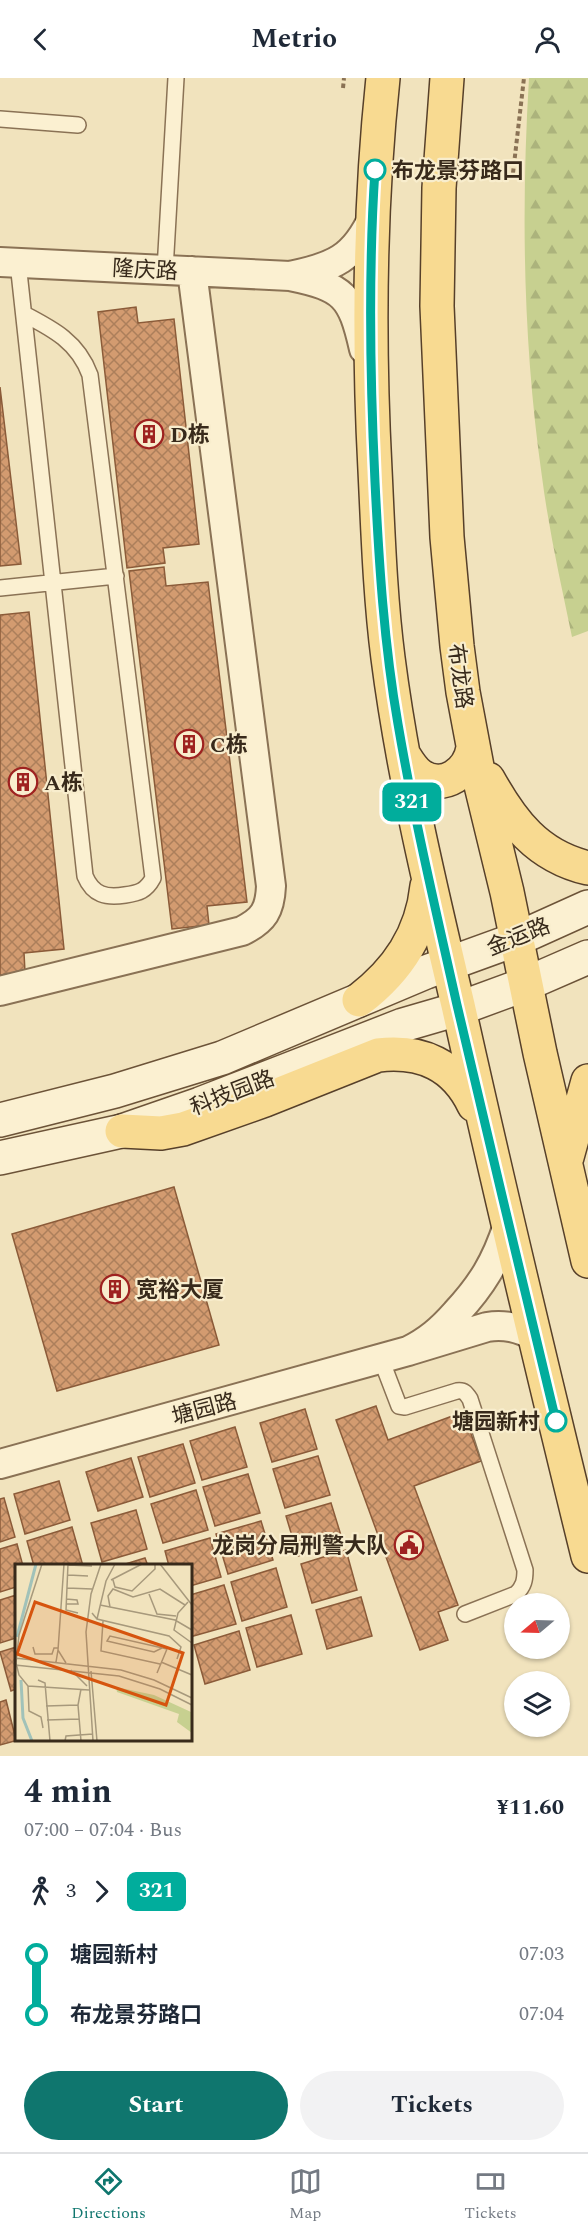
<!DOCTYPE html>
<html lang="en">
<head>
<meta charset="utf-8">
<style>
	body { margin:0; font-family:Spectral,"Noto Sans SC",serif; background:#f2f2f3; color:#1f2937; height:100vh; display:flex; flex-direction:column; font-size:22px; white-space:nowrap }
	* { box-sizing:border-box; margin:0 }
	p { font-size:20px; color:#747a83 }
	.icon { flex:none; width:33px; height:33px; fill:none; stroke:currentColor; stroke-width:2; stroke-linecap:round; stroke-linejoin:round }
	.map { position:relative; height:1678px; overflow:hidden }
	.drawer { display:flex; flex-direction:column; background:#fff; flex:1 }
	.drawer>* { flex:none }
	.badge { padding:0 12px; border-radius:9px; font-size:21px; line-height:39px }
	.needle { width:39px; rotate:251deg }
	.tools { position:absolute; left:504px; top:1515px; display:grid; gap:12px }
	.tools a { display:grid; place-items:center; width:66px; height:66px; border-radius:50%; background:#fff; box-shadow:0 2px 4px #0004; font-size:30px }
	.map>.badge { position:absolute; translate:-50% -50%; box-shadow:0 0 0 3px #fff }
	.legs { display:flex; align-items:center; gap:9px; height:66px; padding:0 24px; font-size:20px }
	.legs p { margin-inline-start:auto }
	.summary { display:flex; align-items:center; justify-content:space-between; height:102px; padding:0 24px }
	h1 { font-size:33px; font-weight:700; line-height:45px }
	.button { display:flex; gap:12px; margin-top:auto; padding:12px 24px }
	.button a { flex:1; height:69px; border-radius:36px; background:#0f766e; color:#fff; font-size:24px; font-weight:700; line-height:69px; text-align:center }
	.button a+a { background:#f2f2f3; color:#1f2937 }
	ul { padding:0 24px; list-style:none }
	li { display:flex; align-items:center; gap:21px; height:60px; font-size:22px }
	li i { display:grid; place-items:center; width:9px; height:100%; margin:0 8px; background:currentColor }
	li i::after { content:''; width:15px; height:15px; margin:-8px; border:4px solid; border-radius:50%; background:#fff }
	li p { margin-inline-start:auto }
	li:first-child i { background:linear-gradient(#0000 50%,currentColor 0) }
	li:last-child i { background:linear-gradient(currentColor 50%,#0000 0) }
	header { display:flex; justify-content:space-between; align-items:center; height:78px; padding:0 24px; background:#fff; font-size:27px; font-weight:700 }
	.menu { display:flex; justify-content:space-around; align-items:center; height:84px; border-top:2px solid #e0e1e3; background:#fff; font-size:16px; color:#747a83 }
	.menu a { display:grid; justify-items:center; gap:3px }
	.menu .on { color:#0f766e }
	.map>svg:first-child { display:block }
	.forest { fill:url(#forest-firs) }
	.building { fill:url(#building-cross-hatch); stroke:#8b5b39; stroke-width:1.5 }
	.lines { fill:none; stroke-linecap:round; stroke-linejoin:round }
	.service-casing { stroke:#8a7255; stroke-width:18 }
	.minor-casing { stroke:#8a7255; stroke-width:32 }
	.secondary-casing { stroke:#6c5338; stroke-width:36 }
	.primary-casing { stroke:#57402a; stroke-width:36 }
	.path { stroke:#8a7255; stroke-width:4; stroke-dasharray:4.5 3; stroke-linecap:butt }
	.service { stroke:#fbf0d1; stroke-width:15 }
	.minor { stroke:#fbf0d1; stroke-width:28 }
	.secondary { stroke:#fbf0d1; stroke-width:33 }
	.primary { stroke:#f8da91; stroke-width:33 }
	.line-1-casing { stroke:#fff; stroke-width:14 }
	.line-1 { stroke:#01ad9c; stroke-width:9 }
	.stop-1-dot { fill:#fff; stroke:#01ad9c; stroke-width:3 }
	.labels { text-anchor:middle; stroke-width:4.5; stroke-linejoin:round; paint-order:stroke }
	.stop-label { font-size:22px; font-weight:bold; fill:#382a1b; stroke:#f8edcd; text-anchor:start }
	.street-label { font-size:22px; fill:#382a1b; stroke:#f8edcd }
	.poi-label { font-size:22px; font-weight:bold; fill:#382a1b; stroke:#f8edcd; text-anchor:start }
	.inset-river { fill:none; stroke:#a1c2b9; stroke-width:3 }
	.inset-road { fill:none; stroke:#a7997c; stroke-width:1.5 }
	.view { fill:#d6540e; fill-opacity:0.15; stroke:#d6540e; stroke-width:3 }
	.inset-edge { fill:none; stroke:#382a1b; stroke-width:3 }
</style>
</head>
<body>
<header><svg class="icon" aria-label="back" viewBox="0 0 24 24"><path d="M15 5l-7 7 7 7"/></svg>Metrio<svg class="icon" aria-label="person" viewBox="0 0 24 24"><circle cx="12" cy="8" r="4"/><path d="M4 21q1-7 8-7t8 7"/></svg></header>
<div class="map">
<svg width="588" height="1678" viewBox="0 0 588 1678">
	<defs>
		<pattern id="forest-firs" width="22" height="20" patternUnits="userSpaceOnUse" patternTransform="scale(1.5)"><rect width="22" height="20" fill="#c7d090"/><path d="M5 1l3.5 6h-7zM16 11l3.5 6h-7z" fill="#acb37c"/></pattern>
		<pattern id="building-cross-hatch" width="8" height="8" patternUnits="userSpaceOnUse" patternTransform="scale(1.5)"><rect width="8" height="8" fill="#d39b70"/><path d="M0 0l8 8M0 8l8-8" fill="none" stroke="#ac7f5b"/></pattern>
	</defs>
	<rect width="100%" height="100%" fill="#f1e3bd"/>
	<path class="forest" d="M529,0H588V553L572,559C561,506 549,453 542,399C523,266 521,133 529,0Z"/>
	<path class="building" d="M136,229L138,245L174,241L199,466L163,470L165,485L127,490L98,234Z
		M0,309L21,486L0,488Z
		M164,489L166,508L208,504L247,824L207,828L209,847L172,851L129,493Z
		M29,534L64,871L24,875L25,894L0,897V537Z
		M174,1109L219,1267L57,1313L12,1156Z
		M376,1328L388,1362L463,1334L481,1383L414,1408L458,1527L438,1534L448,1562L420,1572L336,1342Z
		M305,1331L317,1371L272,1384L260,1345Z
		M235,1349L247,1389L202,1402L190,1363Z
		M183,1366L195,1405L150,1419L138,1379Z
		M318,1378L330,1417L285,1430L273,1391Z
		M131,1380L143,1419L98,1433L86,1394Z
		M248,1396L260,1435L215,1448L203,1409Z
		M59,1403L70,1442L25,1456L14,1416Z
		M196,1412L208,1452L163,1465L151,1426Z
		M4,1420L15,1459L0,1464V1421Z
		M331,1425L343,1464L298,1478L286,1438Z
		M136,1432L147,1471L102,1484L91,1445Z
		M261,1443L273,1482L228,1496L216,1456Z
		M72,1449L83,1488H34L27,1463Z
		M210,1460L221,1499L190,1508V1488H169L165,1473Z
		M17,1466L23,1488H16V1509L0,1514V1471Z
		M346,1472L357,1512L312,1525L301,1486Z
		M145,1480L148,1488H119Z
		M276,1490L287,1529L242,1543L231,1504Z
		M224,1507L236,1546L190,1559V1517Z
		M16,1517V1560L0,1565V1522Z
		M361,1519L372,1558L327,1571L316,1532Z
		M291,1537L302,1576L257,1589L246,1550Z
		M239,1553L250,1592L205,1606L194,1567Z
		M16,1569V1611L11,1613L0,1574Z
		M6,1622L16,1662H18L0,1667V1624Z"/>
	<g class="lines">
		<g class="service-casing">
			<path id="service" d="M0,41L78,47
				M18,185L85,798C93,817 106,820 125,817C139,815 146,813 153,800L90,297C78,264 53,251 24,236
				M165,192L176,0
				M0,510L116,498
				M381,1281L399,1328L405,1329L457,1313C464,1312 466,1315 470,1321L525,1492C525,1502 524,1508 516,1516L465,1536"/>
		</g>
		<g class="minor-casing">
			<path id="minor" d="M0,184L290,198
				M364,271C352,218 344,209 290,198C333,189 354,181 373,139
				M0,913L242,853C264,842 270,832 271,808L192,193
				M508,1147C496,1184 482,1207 456,1235C441,1252 428,1263 408,1273L487,1249C505,1246 519,1250 535,1258
				M0,1386L408,1273"/>
		</g>
		<g class="secondary-casing">
			<path id="secondary" d="M0,1042L115,1013L222,980L426,894L517,861L588,829
				M0,1080L122,1053L200,1026L403,947L458,931L526,906L588,879"/>
		</g>
		<g class="primary-casing">
			<path id="primary" d="M383,0C369,132 368,259 375,392C378,454 380,518 388,580C403,697 431,812 458,927C499,1111 543,1295 588,1478
				M447,0L439,110L437,228L447,459L457,568L463,614L479,699L507,814L540,975L588,1183
				M403,676C408,684 413,693 421,698C444,713 469,694 473,670
				M488,701C512,744 537,778 588,790
				M359,922C397,893 422,857 427,808
				M122,1053L161,1055L183,1051L265,1022L378,977C422,972 455,987 474,1027
				M567,1079L588,1003"/>
		</g>
		<path class="path" d="M343,10L344,0
			M513,95L524,0"/>
		<use href="#service" class="service"/>
		<use href="#minor" class="minor"/>
		<use href="#secondary" class="secondary"/>
		<use href="#primary" class="primary"/>
	</g>
	<g class="lines">
		<g class="line-1-casing">
			<path id="line-1" d="M375,92C368,196 370,300 375,404C379,485 384,566 398,646C414,740 436,833 457,927C490,1066 522,1204 556,1343"/>
		</g>
		<use href="#line-1" class="line-1"/>
	</g>
	<defs>
		<g id="building-ring" transform="scale(1.5)"><circle r="9.5" fill="#f8edcd" stroke="#9e2220" stroke-width="1.5"/><path d="M-4-6H4V6H1V3H-1V6H-4ZM-2.5-4.3h1.7v1.8h-1.7ZM.8-4.3h1.7v1.8H.8ZM-2.5-1h1.7V.8h-1.7ZM.8-1h1.7V.8H.8Z" fill="#9e2220"/></g>
		<g id="civic-ring" transform="scale(1.5)"><circle r="9.5" fill="#f8edcd" stroke="#9e2220" stroke-width="1.5"/><path d="M-.6-6.5H3V-4.5H.6V-3L4-1V1h2V6H-6V1h2V-1L-.6-3ZM-1.2 2.5V6h2.4V2.5Z" fill="#9e2220"/></g>
	</defs>
	<g fill-rule="evenodd">
		<use href="#building-ring" x="149" y="356"/>
		<use href="#building-ring" x="189" y="666"/>
		<use href="#building-ring" x="23" y="704"/>
		<use href="#building-ring" x="115" y="1211"/>
		<use href="#civic-ring" x="409" y="1467"/>
	</g>
	<g class="stop-1-dot">
		<circle cx="375" cy="92" r="10"/>
		<circle cx="556" cy="1343" r="10"/>
	</g>
	<g class="labels">
		<g class="stop-label">
			<text x="392" y="100">布龙景芬路口</text>
			<text x="540" y="1351" text-anchor="end">塘园新村</text>
		</g>
		<g class="street-label">
			<text transform="translate(145 191) rotate(3)" y="8">隆庆路</text>
			<text transform="translate(461 598) rotate(82)" y="8">布龙路</text>
			<text transform="translate(518 858) rotate(-22)" y="8">金运路</text>
			<text transform="translate(232 1014) rotate(-21)" y="8">科技园路</text>
			<text transform="translate(204 1330) rotate(-15)" y="8">塘园路</text>
		</g>
		<g class="poi-label">
			<text x="170" y="364">D栋</text>
			<text x="210" y="674">C栋</text>
			<text x="44" y="712">A栋</text>
			<text x="136" y="1219">宽裕大厦</text>
			<text x="388" y="1475" text-anchor="end">龙岗分局刑警大队</text>
		</g>
	</g>
	<g transform="translate(15 1486)">
		<rect width="177" height="177" fill="#f1e3bd"/>
		<path d="M101,123L139,131L176,148L177,169L162,158L164,150L102,128Z" fill="#c7d090"/>
		<path class="inset-river" d="M2,73L21,0M6,116L8,154L17,177"/>
		<path class="inset-road" d="M27,0L4,71L1,99L4,111L13,122L14,147L26,153L28,164M53,0L51,46L63,49M145,0L177,41M53,1L77,2M53,11L73,12M96,16L127,0M98,16L100,23L117,27L140,5V0M52,24L77,25M134,30L142,50L161,52M173,38L163,49L159,66L177,79M51,40H63L62,36L51,35M85,41L160,56L177,66M95,43L93,32L98,25L118,33L145,25L170,41M77,49L82,55L154,72L166,83L162,95M82,55L91,17L100,0M88,57L86,87L145,100M18,83L20,90H37L39,84H43M147,84L139,88L92,77L95,72L152,85M43,86L49,0M0,94L106,106L139,116L177,134M41,98L43,86L51,99M146,98L177,111M0,101L104,112L145,125L177,141M56,106L72,122M76,107L82,177M142,109L152,85M23,116L30,119L35,177M13,122L74,126M31,142L63,141M32,156L64,155M50,177L51,172L78,170M66,177L63,141L66,125M78,177L71,68L76,30L86,0"/>
		<path class="view" d="M20,38L168,89L151,141L2,90Z"/>
		<rect width="177" height="177" class="inset-edge"/>
	</g>
</svg>
<div class="tools">
<a><svg class="needle" viewBox="-14 -14 28 28"><path d="M0-13l5 13h-10z" fill="#e53935"/><path d="M0 13l5-13h-10z" fill="#747a83"/></svg></a>
<a><svg class="icon" aria-label="layers" viewBox="0 0 24 24"><path d="M12 4l9 5-9 5-9-5zM3 14l9 5 9-5"/></svg></a>
</div>
<b class="badge" style="left:412px;top:724px;background:#01ad9c;color:#fff">321</b>
</div>
<section class="drawer">
<div class="summary"><div><h1>4 min</h1><p>07:00 – 07:04 · Bus</p></div><b>¥11.60</b></div>
<div class="legs"><svg class="icon" aria-label="walk" viewBox="0 0 24 24"><circle cx="13" cy="4" r="2"/><path d="M13 8l-2 6 4 7M11 14l-3 7M7 12l3-4h3l4 4"/></svg>3<svg class="icon" aria-label="forward" viewBox="0 0 24 24"><path d="M9 5l7 7-7 7"/></svg><b class="badge" style="background:#01ad9c;color:#fff">321</b></div>
<ul>
<li><i style="color:#01ad9c"></i><b>塘园新村</b><p>07:03</p></li>
<li><i style="color:#01ad9c"></i><b>布龙景芬路口</b><p>07:04</p></li>
</ul>
<div class="button"><a>Start</a><a>Tickets</a></div>
</section>
<nav class="menu">
<a class="on"><svg class="icon" aria-label="directions" viewBox="0 0 24 24"><path d="M12 3l9 9-9 9-9-9zM9 14v-3h6M13 9l2 2-2 2"/></svg>Directions</a>
<a><svg class="icon" aria-label="map" viewBox="0 0 24 24"><path d="M3 6l6-2 6 2 6-2v14l-6 2-6-2-6 2zM9 4v14M15 6v14"/></svg>Map</a>
<a><svg class="icon" aria-label="tickets" viewBox="0 0 24 24"><path d="M3 7h18v10H3zM15 7v10"/></svg>Tickets</a>
</nav>
</body>
</html>
